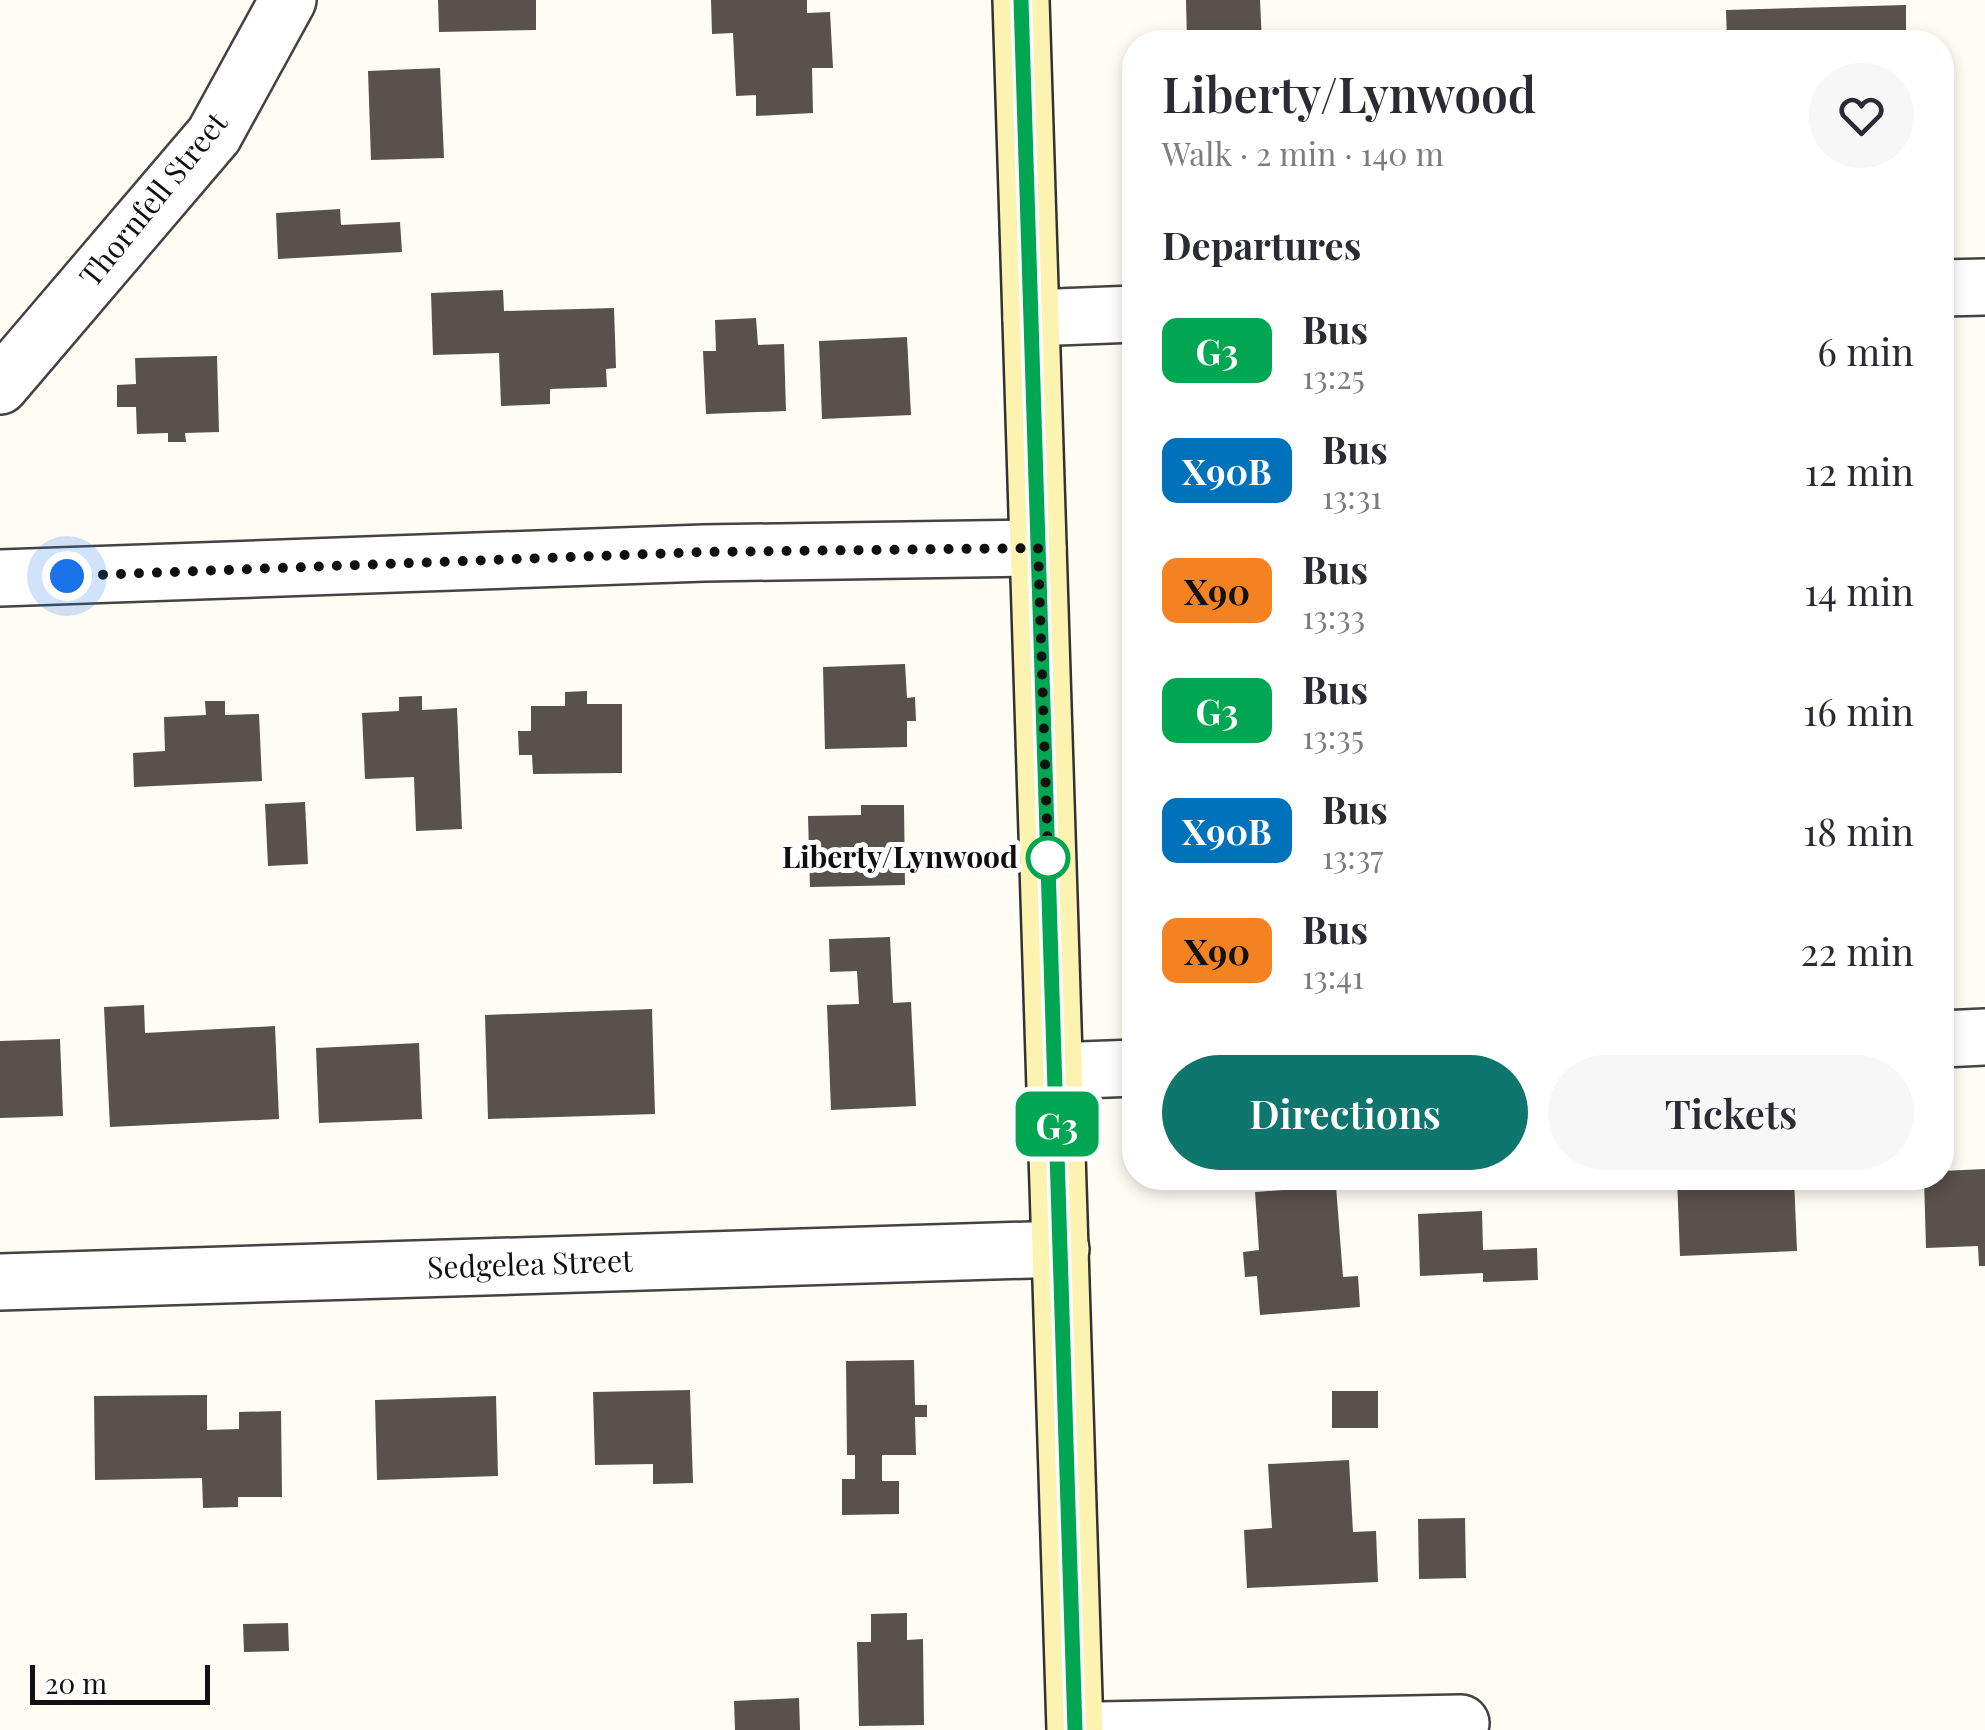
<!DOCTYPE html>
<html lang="en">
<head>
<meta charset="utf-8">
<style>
	body { margin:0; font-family:"Playfair Display",serif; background:#f7f7f7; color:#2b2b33; height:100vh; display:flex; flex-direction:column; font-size:38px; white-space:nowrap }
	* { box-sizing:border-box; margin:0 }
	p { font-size:32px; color:#7c7c81 }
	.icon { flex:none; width:55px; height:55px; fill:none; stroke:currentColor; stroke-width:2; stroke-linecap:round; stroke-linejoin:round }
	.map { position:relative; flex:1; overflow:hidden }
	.panel { position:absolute; left:1122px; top:30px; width:832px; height:1160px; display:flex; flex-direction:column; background:#fff; border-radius:40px; box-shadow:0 5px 15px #0003 }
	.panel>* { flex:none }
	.badge { padding:0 20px; border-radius:15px; font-size:35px; line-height:65px }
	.scale { position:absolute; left:30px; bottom:25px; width:180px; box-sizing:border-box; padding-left:10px; border:5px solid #101010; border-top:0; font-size:28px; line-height:35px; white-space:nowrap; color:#101010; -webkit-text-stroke:8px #fff; paint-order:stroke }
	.you { position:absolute; width:50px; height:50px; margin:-25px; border:8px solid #fff; border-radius:50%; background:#1a73e8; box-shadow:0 0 0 15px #1a73e833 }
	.map>.badge { position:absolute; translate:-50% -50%; box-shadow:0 0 0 5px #fff }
	h2 { padding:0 40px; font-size:38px; line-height:90px }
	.round { display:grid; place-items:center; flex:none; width:105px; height:105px; border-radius:52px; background:#f7f7f7 }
	.headline { display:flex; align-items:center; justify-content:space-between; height:170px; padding:0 40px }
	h1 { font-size:48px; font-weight:600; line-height:75px }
	.button { display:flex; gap:20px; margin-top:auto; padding:20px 40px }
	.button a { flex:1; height:115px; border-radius:60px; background:#0f766e; color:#fff; font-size:40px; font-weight:600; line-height:115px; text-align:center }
	.button a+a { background:#f7f7f7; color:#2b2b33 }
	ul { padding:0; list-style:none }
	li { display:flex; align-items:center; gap:30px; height:120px; padding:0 40px }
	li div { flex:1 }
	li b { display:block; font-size:38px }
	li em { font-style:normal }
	li .badge { min-width:110px; font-weight:700; text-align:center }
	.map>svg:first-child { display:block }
	.building { fill:#58514c }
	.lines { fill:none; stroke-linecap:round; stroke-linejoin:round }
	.street-casing { stroke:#434343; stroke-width:60 }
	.secondary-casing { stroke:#323232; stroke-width:60 }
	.street { stroke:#fff; stroke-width:55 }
	.secondary { stroke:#fdf3b0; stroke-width:55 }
	.line-casing { stroke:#fff; stroke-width:22 }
	.line { stroke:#00a651; stroke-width:15 }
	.walk { stroke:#101010; stroke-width:10; stroke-dasharray:0 18 }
	.stop-dot { fill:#fff; stroke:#00a651; stroke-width:5 }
	.labels { text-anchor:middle; stroke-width:10; stroke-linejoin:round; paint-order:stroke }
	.street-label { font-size:30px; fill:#101010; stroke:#fff }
	.stop-label { font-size:30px; font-weight:bold; fill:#101010; stroke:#fff; text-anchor:end }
</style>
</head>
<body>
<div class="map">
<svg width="1985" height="1730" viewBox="0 0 1985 1730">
	<rect width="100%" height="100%" fill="#fffcf3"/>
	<path class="building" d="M438,0H536V30L439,32Z
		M711,0H807V13L830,12L833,68H812L813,113L756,116V95L736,96L733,33L712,34Z
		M1186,0H1260L1262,42H1187Z
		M1906,5V42H1727L1726,10Z
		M440,68L444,158L371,160L368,71Z
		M340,209L341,225L400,222L402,252L278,259L276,213Z
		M503,290L504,311L614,308L616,368L606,369L607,387L550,389V404L501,406L499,353L433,355L431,293Z
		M756,318L758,345L784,344L786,411L706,414L703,351H716L715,320Z
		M907,337L911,415L822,419L819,341Z
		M217,356L219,432L185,433L186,442H168V433L137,434L136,407H117V385L136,384L135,358Z
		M905,664L907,698L915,697L916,721H907V747L825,749L823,667Z
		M587,691V704H622V773L533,774L532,755H519L518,731H531V706H565V692Z
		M422,696V710L457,708L462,829L416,831L414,777L365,779L362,713L399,711V697Z
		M205,701H225V715L259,714L262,781L134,787L133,753L165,751L164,717L206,715Z
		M305,802L308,864L268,866L265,804Z
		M861,805H904L905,885L810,887L808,816L861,815Z
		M890,937L893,1003L911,1002L916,1106L831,1110L827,1005L859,1004L857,971L830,972L829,939Z
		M144,1005L145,1033L275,1026L279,1119L110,1127L104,1007Z
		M652,1009L655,1114L488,1119L485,1015Z
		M60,1039L63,1116L0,1118V1041Z
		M419,1043L422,1119L319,1123L316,1048Z
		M1985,1169V1266H1979L1978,1246L1926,1248L1924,1178H1942V1171Z
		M1677,1178H1794L1797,1251L1680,1256Z
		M1336,1186L1343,1277L1358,1276L1360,1307L1260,1315L1257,1276L1245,1277L1243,1252L1259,1250L1255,1192Z
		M1482,1211L1483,1250L1537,1248L1538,1280L1483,1282V1273L1420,1276L1418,1214Z
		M914,1360L915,1405H927V1417H915L916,1455H882V1481H899V1514L842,1515V1479H855V1455H847L846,1361Z
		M690,1390L693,1483L653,1484V1464L595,1465L593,1392Z
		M1332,1391H1378V1428H1332Z
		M207,1395V1430L239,1429V1412L281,1411L282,1497H238V1507L203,1508L202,1478L95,1480L94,1396Z
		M496,1396L498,1476L377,1480L375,1400Z
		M1349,1460L1353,1532L1376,1531L1378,1582L1247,1588L1244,1530L1272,1528L1268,1464Z
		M1465,1518L1466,1578L1419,1579L1418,1519Z
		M907,1613V1640L923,1639L924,1725L859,1726L857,1642H871V1614Z
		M288,1623L289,1651L244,1652L243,1624Z
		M799,1698L800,1730H735L734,1701Z"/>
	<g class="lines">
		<g class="street-casing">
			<path id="street" d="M1942,288L1985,287
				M1031,318L1135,314
				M0,386L214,135L288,0
				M0,578L704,553L1038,548
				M1942,1039L1985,1037
				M1055,1071L1135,1068
				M0,1282L1061,1249
				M1100,1730L1461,1723"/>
		</g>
		<g class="secondary-casing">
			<path id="secondary" d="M1021,0L1075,1730"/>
		</g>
		<use href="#street" class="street"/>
		<use href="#secondary" class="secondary"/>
	</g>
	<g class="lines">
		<g class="line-casing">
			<path id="line" d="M1021,0L1075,1730"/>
		</g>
		<use href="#line" class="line"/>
		<path class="walk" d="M67,576L704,552L1038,548L1048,858"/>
	</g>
	<circle class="stop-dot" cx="1048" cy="858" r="20"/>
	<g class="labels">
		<g class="street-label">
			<text transform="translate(154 200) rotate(-51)" y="10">Thornfell Street</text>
			<text transform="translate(530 1265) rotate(-2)" y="10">Sedgelea Street</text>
		</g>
		<g class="stop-label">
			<text x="1018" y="868">Liberty/Lynwood</text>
		</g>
	</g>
</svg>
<div class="scale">20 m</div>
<div class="you" style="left:67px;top:576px"></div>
<b class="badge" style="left:1057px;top:1124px;background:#00a651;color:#fff">G3</b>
<section class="panel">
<div class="headline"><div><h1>Liberty/Lynwood</h1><p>Walk · 2 min · 140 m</p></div><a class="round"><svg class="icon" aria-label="heart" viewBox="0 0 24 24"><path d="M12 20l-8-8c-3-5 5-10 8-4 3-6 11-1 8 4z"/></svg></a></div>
<h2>Departures</h2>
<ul>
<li><span class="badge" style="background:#00a651;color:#fff">G3</span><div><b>Bus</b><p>13:25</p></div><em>6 min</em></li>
<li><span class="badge" style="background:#0072bc;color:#fff">X90B</span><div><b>Bus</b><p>13:31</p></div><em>12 min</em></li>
<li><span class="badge" style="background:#f58220;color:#111">X90</span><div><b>Bus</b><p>13:33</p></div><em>14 min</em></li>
<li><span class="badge" style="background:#00a651;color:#fff">G3</span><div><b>Bus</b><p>13:35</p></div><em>16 min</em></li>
<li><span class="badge" style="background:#0072bc;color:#fff">X90B</span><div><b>Bus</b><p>13:37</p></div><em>18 min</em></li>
<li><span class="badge" style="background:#f58220;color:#111">X90</span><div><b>Bus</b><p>13:41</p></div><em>22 min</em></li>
</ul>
<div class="button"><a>Directions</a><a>Tickets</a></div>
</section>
</div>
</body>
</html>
